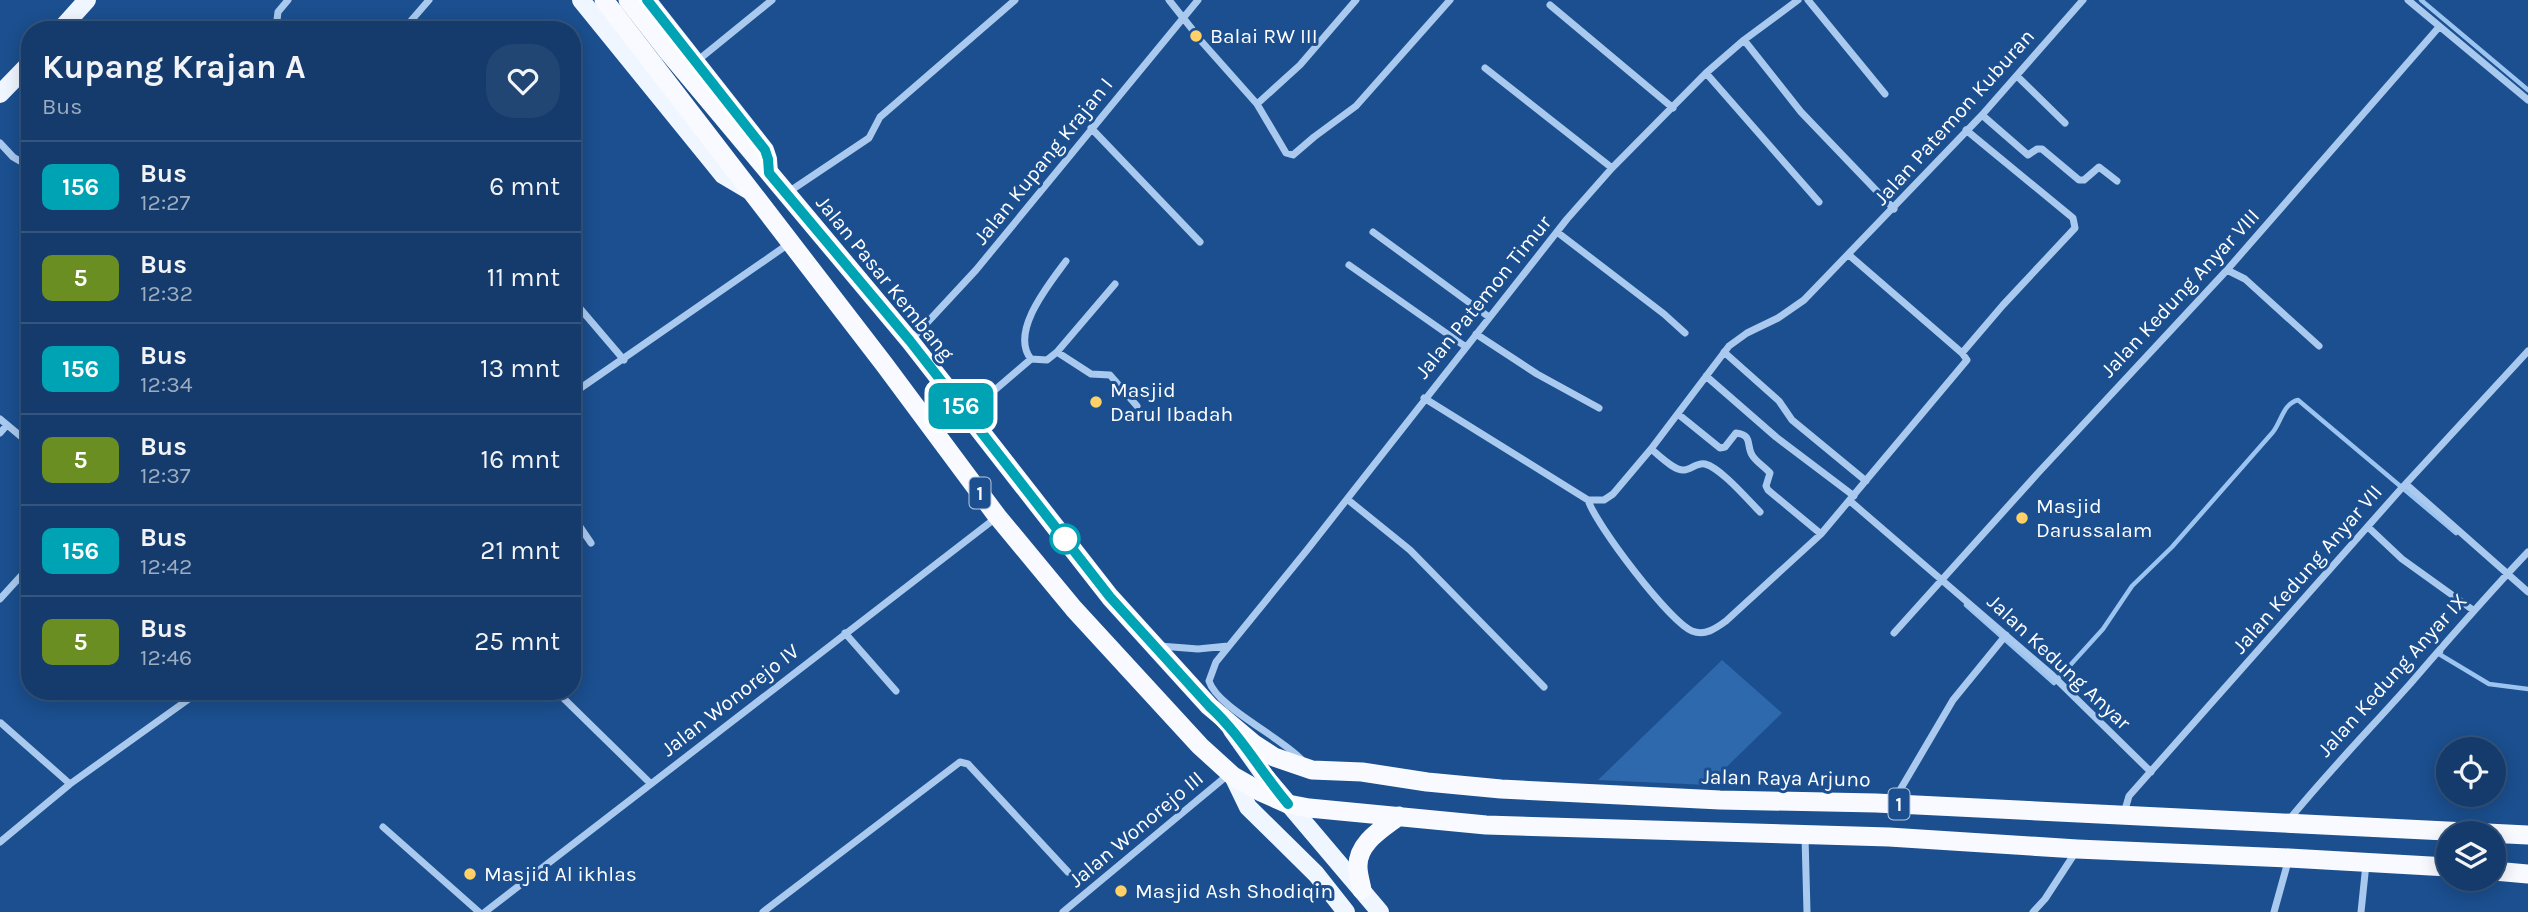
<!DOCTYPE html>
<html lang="id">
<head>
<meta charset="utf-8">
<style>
	body { margin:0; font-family:Karla,sans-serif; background:#214673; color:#f1f3f6; height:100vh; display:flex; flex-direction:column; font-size:26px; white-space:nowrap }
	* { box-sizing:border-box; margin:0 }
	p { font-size:23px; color:#9dadc1 }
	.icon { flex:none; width:38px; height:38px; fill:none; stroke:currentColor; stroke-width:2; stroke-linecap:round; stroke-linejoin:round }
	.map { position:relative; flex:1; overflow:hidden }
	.drawer { position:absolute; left:21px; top:21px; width:560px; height:679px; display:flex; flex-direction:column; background:#143b6b; border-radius:28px; box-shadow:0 4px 18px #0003,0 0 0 2px #33557e }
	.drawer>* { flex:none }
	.badge { padding:0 14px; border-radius:10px; font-size:24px; line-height:46px }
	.tools { position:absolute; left:2436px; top:737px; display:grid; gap:14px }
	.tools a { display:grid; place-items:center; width:70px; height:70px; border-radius:50%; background:#143b6b; box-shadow:0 4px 18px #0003,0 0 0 2px #33557e; font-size:35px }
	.map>.badge { position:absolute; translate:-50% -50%; box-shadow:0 0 0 4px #fff }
	.round { display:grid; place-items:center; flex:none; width:74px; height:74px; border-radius:28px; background:#214673 }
	.overview { display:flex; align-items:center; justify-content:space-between; height:119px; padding:0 21px }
	h1 { font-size:33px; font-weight:700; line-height:52px }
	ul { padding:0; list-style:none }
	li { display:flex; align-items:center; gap:21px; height:91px; padding:0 21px; border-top:2px solid #33557e }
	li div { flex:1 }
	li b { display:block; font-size:26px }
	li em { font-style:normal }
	li .badge { min-width:77px; font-weight:700; text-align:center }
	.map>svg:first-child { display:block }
	.green { fill:#2e69ad }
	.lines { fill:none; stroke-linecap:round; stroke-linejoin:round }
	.stream { stroke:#9cc4f0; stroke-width:4.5 }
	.minor { stroke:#a9c9ee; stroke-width:7 }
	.primary { stroke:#f0f6ff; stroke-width:18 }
	.trunk { stroke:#f8faff; stroke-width:19 }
	.line-casing { stroke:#fff; stroke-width:16 }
	.line { stroke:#00a3b4; stroke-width:10 }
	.poi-dot { fill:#ffd166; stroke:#1b4f8f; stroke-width:2.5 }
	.stop-dot { fill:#fff; stroke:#00a3b4; stroke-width:3.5 }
	.labels { text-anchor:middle; stroke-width:6; stroke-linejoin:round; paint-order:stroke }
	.shield { fill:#1b4f8f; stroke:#bbcadd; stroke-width:2 }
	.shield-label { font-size:19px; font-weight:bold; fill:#fff }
	.poi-label { font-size:21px; fill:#fff; stroke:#1b4f8f; text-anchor:start }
	.street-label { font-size:21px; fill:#fff; stroke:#1b4f8f }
</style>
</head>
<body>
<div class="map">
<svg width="2528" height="912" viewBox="0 0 2528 912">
	<rect width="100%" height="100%" fill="#1b4f8f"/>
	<path class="green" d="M1722,660L1782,713L1708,785L1598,780Z"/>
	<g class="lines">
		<path class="stream" d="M2421,0L2528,90
			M1966,605L2054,683L2103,629L2132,586L2172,547L2273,432C2282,420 2283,404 2298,400L2456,533
			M2441,652L2439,654L2489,684L2528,689"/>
		<path class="minor" d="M288,0L278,12L277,20L288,30
			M1169,0L1192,29
			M1808,0L1885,94
			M2408,0L2528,100
			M1550,5L1673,108
			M403,30L429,0
			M1744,40L1801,112L1894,209
			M1202,42L1257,104L1286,153L1293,155L1314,137L1356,106L1450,0
			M697,61L772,0
			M1485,68L1612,168
			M1706,73L1819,202
			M2017,76L2065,123
			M1257,104L1300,65L1356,0
			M1982,115L2028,155L2037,149H2042L2079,180H2084L2099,167L2117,181
			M1091,128L1200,242
			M0,143L13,157L30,167
			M787,193L869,138L880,117L1015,0
			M1373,232L1489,317
			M1557,232L1664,314L1685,333
			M1066,261C1050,283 1009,332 1031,359L1047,360L1057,352L1115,284
			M1349,265L1466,347
			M2227,270L2245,279L2319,346
			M572,299L624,360
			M1476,334L1537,374L1599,408
			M911,340L976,270L1198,0
			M1057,352L1091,374L1110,375L1137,406
			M1724,352L1779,401L1792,420L1866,481
			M1962,353L2003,305L2075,228L2073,218L1966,130
			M1706,376L1776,437L1854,496
			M572,394L790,243
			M1424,398L1588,500H1604L1613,494L1651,449L1729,346L1747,333L1778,318L1804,300L1982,115L2083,0
			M968,413L1031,359
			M1678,414L1720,448L1725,447L1736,433C1753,435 1746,445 1752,455C1756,462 1765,467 1770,473L1766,486L1768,490L1821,534
			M0,419L30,444
			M0,433L7,425
			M1651,449C1659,455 1674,471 1684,470C1691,470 1697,462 1705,464C1721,468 1748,500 1760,512
			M2406,484L2528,592
			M1347,499L1410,550L1544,687
			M1588,500C1596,525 1669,621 1692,631C1705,636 1715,629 1726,621L1821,534L1967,360L1962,353L1849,255
			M1850,501L2052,675L2151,772
			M572,515L591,543
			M2368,527L2402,559L2473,610
			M0,599L30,566
			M845,633L896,691
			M1894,633L2038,473L2227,270L2439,27
			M1160,646L1198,649L1228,646
			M556,691L650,783
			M1,723L70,784
			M1301,759C1279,736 1217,707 1209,681L1216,662L1307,550L1567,219L1612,168L1706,73L1744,40L1798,0
			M1893,802L1953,700L2006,635
			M2124,813L2129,796L2400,490L2528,351
			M2288,821C2327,773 2369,730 2410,684C2449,639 2487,595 2528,552
			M383,827L479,912
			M1805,836L1807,912
			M0,842L70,784L200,691
			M485,912L997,517
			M763,912L960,762L968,764L1068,872
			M1063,912L1229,774
			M2033,912L2045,899L2075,853
			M2274,912L2289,858
			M2361,912L2366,864"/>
		<path class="primary" d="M581,0L723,175L750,191
			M647,0L765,150L768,159L769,173
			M60,30L87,0
			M0,94L30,63
			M1232,730L1264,775L1380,912
			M1233,776L1248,807L1316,874L1346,912"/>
		<path class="trunk" d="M604,0L884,364L997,516L1074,609L1200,746L1233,776L1261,792L1288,804L1309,808L1486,825L1889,837L2077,849L2289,858L2448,867
			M628,0L669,53L910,341L1110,597L1209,706L1254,744L1274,757L1312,770L1362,772L1427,782L1501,789L1720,800L1876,803L2528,835
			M2494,871L2528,874
			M1362,890C1361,883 1358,875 1358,867C1357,843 1382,829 1399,816"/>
	</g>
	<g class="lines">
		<g class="line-casing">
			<path id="line" d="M647,0L765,150L768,159L769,173L910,341L1110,597L1209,706C1240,734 1261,772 1288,804"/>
		</g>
		<use href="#line" class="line"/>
	</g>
	<g class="poi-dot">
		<circle cx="1196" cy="36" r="7"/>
		<circle cx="1096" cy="402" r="7"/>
		<circle cx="2022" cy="518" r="7"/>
		<circle cx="470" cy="874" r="7"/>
		<circle cx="1121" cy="891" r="7"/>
	</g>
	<circle class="stop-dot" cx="1065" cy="539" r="14"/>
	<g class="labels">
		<g class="shield">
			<rect x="969.5" y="477.5" width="21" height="31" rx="5"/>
			<rect x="1888.5" y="788.5" width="21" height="31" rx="5"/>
		</g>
		<g class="shield-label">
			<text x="980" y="500">1</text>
			<text x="1899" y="811">1</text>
		</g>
		<g class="poi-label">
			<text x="1210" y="43">Balai RW III</text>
			<text x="1110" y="397">Masjid<tspan x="1110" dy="24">Darul Ibadah</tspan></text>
			<text x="2036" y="513">Masjid<tspan x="2036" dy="24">Darussalam</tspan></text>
			<text x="484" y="881">Masjid Al ikhlas</text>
			<text x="1135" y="898">Masjid Ash Shodiqin</text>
		</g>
		<g class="street-label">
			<text transform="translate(1954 117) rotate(-48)" y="7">Jalan Patemon Kuburan</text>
			<text transform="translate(1043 161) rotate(-51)" y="7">Jalan Kupang Krajan I</text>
			<text transform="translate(885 278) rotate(51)" y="7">Jalan Pasar Kembang</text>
			<text transform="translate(2180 293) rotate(-47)" y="7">Jalan Kedung Anyar VIII</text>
			<text transform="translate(1483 297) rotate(-51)" y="7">Jalan Patemon Timur</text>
			<text transform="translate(2307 569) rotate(-49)" y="7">Jalan Kedung Anyar VII</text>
			<text transform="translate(2059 662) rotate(43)" y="7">Jalan Kedung Anyar</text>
			<text transform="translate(2392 675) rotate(-48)" y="7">Jalan Kedung Anyar IX</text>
			<text transform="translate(730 700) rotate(-38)" y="7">Jalan Wonorejo IV</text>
			<text transform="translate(1786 778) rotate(1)" y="7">Jalan Raya Arjuno</text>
			<text transform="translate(1136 829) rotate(-40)" y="7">Jalan Wonorejo III</text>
		</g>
	</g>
</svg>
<div class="tools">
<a><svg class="icon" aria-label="locate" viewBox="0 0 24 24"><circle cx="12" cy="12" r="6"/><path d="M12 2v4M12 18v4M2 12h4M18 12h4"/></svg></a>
<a><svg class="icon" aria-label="layers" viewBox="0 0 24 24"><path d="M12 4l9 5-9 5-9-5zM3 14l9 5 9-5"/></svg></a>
</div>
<b class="badge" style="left:961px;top:406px;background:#00a3b4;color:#fff">156</b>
<section class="drawer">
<div class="overview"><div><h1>Kupang Krajan A</h1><p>Bus</p></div><a class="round"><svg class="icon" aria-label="heart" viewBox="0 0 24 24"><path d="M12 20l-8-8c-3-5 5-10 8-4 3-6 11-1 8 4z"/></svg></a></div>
<ul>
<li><span class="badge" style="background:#00a3b4;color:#fff">156</span><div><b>Bus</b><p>12:27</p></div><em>6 mnt</em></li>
<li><span class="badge" style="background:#6b8e23;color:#fff">5</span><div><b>Bus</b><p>12:32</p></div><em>11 mnt</em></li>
<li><span class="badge" style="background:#00a3b4;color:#fff">156</span><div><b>Bus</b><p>12:34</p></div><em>13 mnt</em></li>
<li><span class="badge" style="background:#6b8e23;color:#fff">5</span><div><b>Bus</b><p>12:37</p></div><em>16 mnt</em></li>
<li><span class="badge" style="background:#00a3b4;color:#fff">156</span><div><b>Bus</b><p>12:42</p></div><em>21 mnt</em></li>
<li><span class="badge" style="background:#6b8e23;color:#fff">5</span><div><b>Bus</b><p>12:46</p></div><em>25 mnt</em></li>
</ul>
</section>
</div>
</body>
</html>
